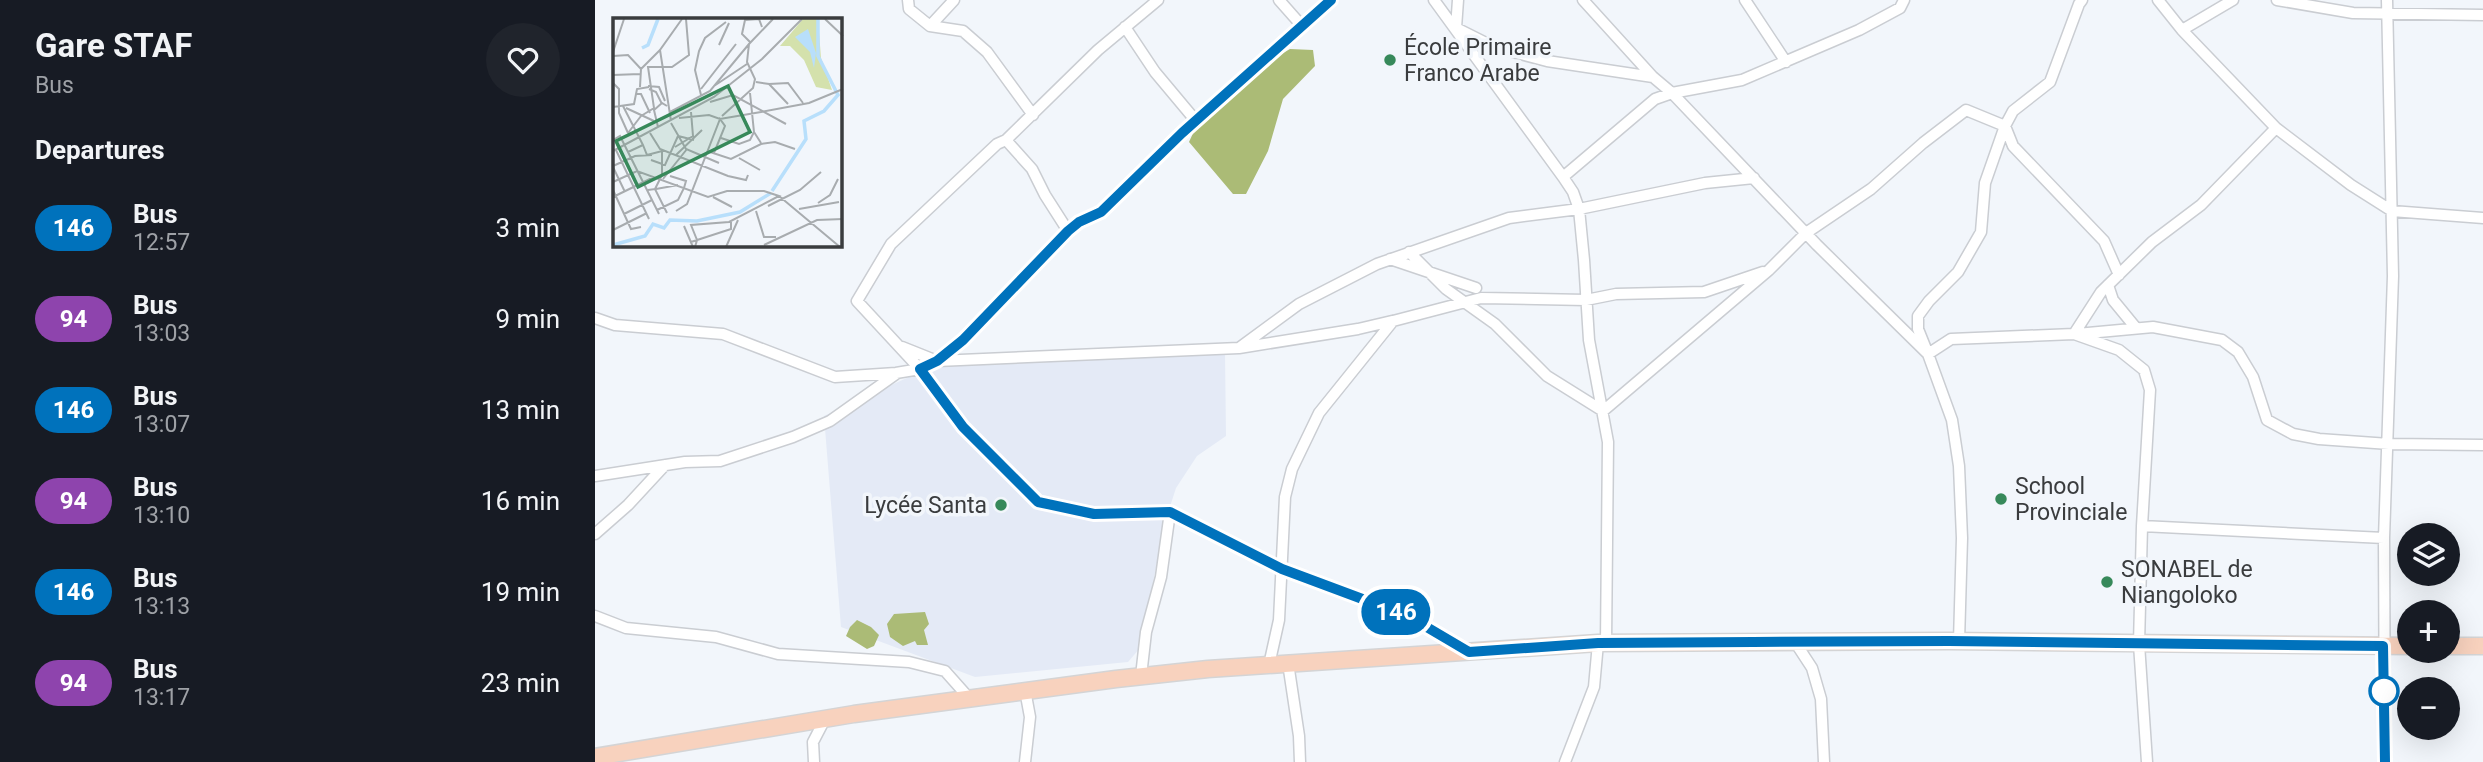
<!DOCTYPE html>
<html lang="en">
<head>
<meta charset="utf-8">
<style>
	body { margin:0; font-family:Roboto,sans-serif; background:#20242c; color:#f1f3f6; height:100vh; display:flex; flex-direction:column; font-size:26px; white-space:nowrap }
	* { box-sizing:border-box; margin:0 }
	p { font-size:23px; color:#9ea1a6 }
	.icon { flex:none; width:38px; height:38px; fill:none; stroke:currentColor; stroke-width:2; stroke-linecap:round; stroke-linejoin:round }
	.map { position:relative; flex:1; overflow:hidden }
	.panel { display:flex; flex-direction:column; background:#171b24; width:595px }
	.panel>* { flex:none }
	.badge { padding:0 14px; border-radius:23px; font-size:24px; line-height:46px }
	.fabs { position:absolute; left:1802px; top:523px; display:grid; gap:14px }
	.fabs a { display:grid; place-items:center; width:63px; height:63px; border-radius:50%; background:#171b24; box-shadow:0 7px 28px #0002; font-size:35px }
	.map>.badge { position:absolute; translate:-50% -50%; box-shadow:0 0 0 4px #fff }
	h2 { padding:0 35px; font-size:26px; line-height:63px }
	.round { display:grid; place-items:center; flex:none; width:74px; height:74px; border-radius:37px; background:#20242c }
	.headline { display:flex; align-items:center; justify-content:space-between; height:119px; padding:0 35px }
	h1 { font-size:33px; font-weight:700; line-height:52px }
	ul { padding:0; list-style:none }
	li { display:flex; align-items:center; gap:21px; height:91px; padding:0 35px }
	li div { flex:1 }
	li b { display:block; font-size:26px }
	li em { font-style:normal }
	li .badge { min-width:77px; font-weight:700; text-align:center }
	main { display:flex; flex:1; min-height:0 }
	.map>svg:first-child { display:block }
	.built { fill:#e4eaf6 }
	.forest { fill:#abbb76 }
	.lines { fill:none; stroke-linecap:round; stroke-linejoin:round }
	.minor-casing { stroke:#cacdd2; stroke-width:13 }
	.trunk-casing { stroke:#d4d4d5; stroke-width:19 }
	.minor { stroke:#fff; stroke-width:10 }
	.trunk { stroke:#f8d2be; stroke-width:16 }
	.line-casing { stroke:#fff; stroke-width:16 }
	.line { stroke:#0072bc; stroke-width:10 }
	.poi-dot { fill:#37895a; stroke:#f2f6fb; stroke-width:2.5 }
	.stop-dot { fill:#fff; stroke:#0072bc; stroke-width:3.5 }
	.labels { text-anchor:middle; stroke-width:7; stroke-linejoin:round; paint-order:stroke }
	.poi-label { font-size:23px; fill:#3a3c3e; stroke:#f2f6fb; text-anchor:start }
	.inset-river { fill:none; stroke:#b8dffb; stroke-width:3.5 }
	.inset-road { fill:none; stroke:#a8acaf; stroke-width:2 }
	.view { fill:#37895a; fill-opacity:0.15; stroke:#37895a; stroke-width:3.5 }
	.inset-edge { fill:none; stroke:#3a3c3e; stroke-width:3.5 }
</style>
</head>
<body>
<main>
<section class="panel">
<div class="headline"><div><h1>Gare STAF</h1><p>Bus</p></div><a class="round"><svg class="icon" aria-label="heart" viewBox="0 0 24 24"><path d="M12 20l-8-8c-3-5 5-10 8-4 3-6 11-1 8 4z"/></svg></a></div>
<h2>Departures</h2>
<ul>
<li><span class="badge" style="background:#0072bc;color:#fff">146</span><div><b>Bus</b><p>12:57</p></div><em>3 min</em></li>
<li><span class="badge" style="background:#8e44ad;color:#fff">94</span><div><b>Bus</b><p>13:03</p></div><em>9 min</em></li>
<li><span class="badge" style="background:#0072bc;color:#fff">146</span><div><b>Bus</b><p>13:07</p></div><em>13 min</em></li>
<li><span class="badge" style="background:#8e44ad;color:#fff">94</span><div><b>Bus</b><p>13:10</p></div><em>16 min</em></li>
<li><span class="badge" style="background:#0072bc;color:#fff">146</span><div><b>Bus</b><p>13:13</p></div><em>19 min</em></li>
<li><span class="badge" style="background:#8e44ad;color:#fff">94</span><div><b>Bus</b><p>13:17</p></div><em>23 min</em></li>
</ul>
</section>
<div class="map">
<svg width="1888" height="762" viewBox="0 0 1888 762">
	<rect width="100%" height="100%" fill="#f2f6fb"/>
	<path class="built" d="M630,353L631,436L602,456L581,488L570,522L545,648L533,662L380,677L246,627L229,416L340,365Z"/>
	<path class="forest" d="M695,49L718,50L720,66L688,99L673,151L651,194H638L594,142L600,129L671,63Z
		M330,612L334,624L329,630L333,645H322L320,641L308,646L295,637L292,624L299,614Z
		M262,620L276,627L284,635L279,646L272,649L251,636L255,627Z"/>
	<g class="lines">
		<g class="minor-casing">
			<path id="minor" d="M313,0L314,9L335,26L368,31L392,52L438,115
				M563,0L503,50L411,140L402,144L296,244L262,301L325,369L342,361L368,340L473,231L484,222L506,212L587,133L736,0
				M684,0L707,26
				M839,0L968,177L978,192L984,209L989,260L994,340L1013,442L1011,643
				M863,0L861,28L899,47L952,61L1058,77
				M988,0L1058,77L1077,93L1222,245L1333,354L1357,420L1364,466L1367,538L1364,641
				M1150,0L1191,62
				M1487,0L1484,4L1455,82L1418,111L1410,126L1390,183L1386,232L1363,272L1334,301L1323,316V329L1333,354L1356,339L1479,334L1524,350L1549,370L1555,390L1547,526
				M1563,0L1587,30L1681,128L1756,185L1797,211L1888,218
				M1682,0L1758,13L1888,15
				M335,26L359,0
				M530,27L560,72L601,121
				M1587,30L1638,0
				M411,140L437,169L450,195L473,231
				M968,177L1060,99L1077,93L1147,80L1264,30L1305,8L1309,0
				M814,252L851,289L900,324L952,376L1008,411L1174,270L1211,233L1276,189L1328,143L1371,110L1410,126L1418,146L1509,241L1524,275
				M795,259L881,288
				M1513,285L1518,300L1541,328
				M0,318L20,325L128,334L240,377L301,373L325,369L368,427L443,502L499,514L575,512L687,569L813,616L873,651
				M1479,334L1506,292L1557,242L1606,205L1681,128
				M1482,334L1558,327L1627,340L1643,352L1658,377L1672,420L1698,434L1724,439L1794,444L1888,445
				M307,347L342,361L644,348L763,329L797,321
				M644,348L704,304L782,264L914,218L984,209L1110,183L1159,178
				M0,476L90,462L125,461L198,437L235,421L301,374
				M0,534L33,505L70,465
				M0,616L31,628L121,637L183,654L314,662L350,671L374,698
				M1200,642L1217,668L1226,699L1229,762
				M693,663L704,736L705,762
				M674,665L684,620L690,497L697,469L724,413L798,321L886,298L991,300L1021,294L1109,292L1168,272
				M546,676L551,632L566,577L575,512
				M430,690L435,717L430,762
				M219,762L218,742L230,719
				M970,762L999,687L1003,643
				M1552,762L1544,644L1547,526L1789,538
				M1790,762L1789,538L1798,276L1792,0"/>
		</g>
		<g class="trunk-casing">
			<path id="trunk" d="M1853,646H1888
				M0,757L259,714L521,679L613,669L1003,643L1354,641L1815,646"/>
		</g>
		<use href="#minor" class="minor"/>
		<use href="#trunk" class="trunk"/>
	</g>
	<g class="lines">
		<g class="line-casing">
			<path id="line" d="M736,0L587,133L506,212L484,222L473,231L368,340L342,361L325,369L368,427L443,502L499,514L575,512L687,569L813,616L874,652L1003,643L1158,642L1354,641L1788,646L1790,762"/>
		</g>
		<use href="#line" class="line"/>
	</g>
	<g class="poi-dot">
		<circle cx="795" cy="60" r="7"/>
		<circle cx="1406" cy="499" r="7"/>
		<circle cx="406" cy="505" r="7"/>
		<circle cx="1512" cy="582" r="7"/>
	</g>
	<circle class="stop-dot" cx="1789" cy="691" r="14"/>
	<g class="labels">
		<g class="poi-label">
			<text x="809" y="55">École Primaire<tspan x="809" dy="26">Franco Arabe</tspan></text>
			<text x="1420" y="494">School<tspan x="1420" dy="26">Provinciale</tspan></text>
			<text x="392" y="513" text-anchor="end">Lycée Santa</text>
			<text x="1526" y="577">SONABEL de<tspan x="1526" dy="26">Niangoloko</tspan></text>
		</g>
	</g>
	<g transform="translate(18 18)">
		<rect width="229" height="229" fill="#f2f6fb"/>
		<path d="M190,1H205L208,40L219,72L203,69L191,42L177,28H167Z" fill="#d4e1ac"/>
		<path d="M195,11L203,35L201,50L197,34L182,19Z" fill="#b8dffb"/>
		<path class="inset-river" d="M29,30L35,27L45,1M159,173L193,121L191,103L211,93L225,77L205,38V1M0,227L32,218L40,206L51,210L57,202L84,203L127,194L158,175"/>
		<path class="inset-road" d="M212,1L230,18M137,24L129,16L132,2L146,1L149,9M106,27L116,5M0,34L11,1M0,38L15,37L28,51M0,57L27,56M143,64L156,66L175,86M0,65L6,71V95L15,115M156,66L175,65L190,85M35,68L46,69L52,83M101,68L134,46M27,69L28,51L47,32M36,71L43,74L49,86M88,71L123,26M137,75L141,114L148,125M23,76H28L37,95M88,77L82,52L86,33L92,20L113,4M97,84L120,77L173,106M10,88L30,127L15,134M0,89L21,86L24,71L36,69M13,90L41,103M57,94L97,73L136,26M28,98L41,90L35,49H59L76,37L73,1M109,98L140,70L142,61L134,44L136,26L160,1M66,100L96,97L107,101L148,94L196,85L230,71M58,103L47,32L69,1M58,105L73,131L106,145M45,109L41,92L49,85L54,88M15,115L28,98M37,115L47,131L115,158L133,162L135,157M108,120L126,126L137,122L141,114M0,122L7,118L46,196M30,127L34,137L49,133V157L42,171M62,129L80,118L78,94M3,132L36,201M0,133L101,79L149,41L189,1M94,133L118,141L148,126L162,124L182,131M63,137L89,112M126,140L147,152M38,142L52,147L65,118L81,122M0,148L22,138L39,137M0,149L12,174M50,161L74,131M0,164L24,153L95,179L114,173H151L166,178L116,204L78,207L84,222L82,229M43,171L65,167M0,172L18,211L28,209M35,172L42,171L54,195M166,178L227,229M0,179L41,159M100,179L119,189M205,185L217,177L225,161M155,188L187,172L208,154M186,191L226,184M44,192L65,182L71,170L73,163L57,158M63,193L74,186L107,101L112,108L101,135M143,193L151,219H163M11,196L39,182M71,208L80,229M0,212L34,195M78,224L118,211V204M151,227L204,202L230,201M113,229L125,202"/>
		<path class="view" d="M115,68L137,114L25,169L3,123Z"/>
		<rect width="229" height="229" class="inset-edge"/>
	</g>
</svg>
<div class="fabs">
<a><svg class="icon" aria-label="layers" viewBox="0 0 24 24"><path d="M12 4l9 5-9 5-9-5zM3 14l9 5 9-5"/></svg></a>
<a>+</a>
<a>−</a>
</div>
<b class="badge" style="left:801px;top:612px;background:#0072bc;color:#fff">146</b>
</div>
</main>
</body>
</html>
